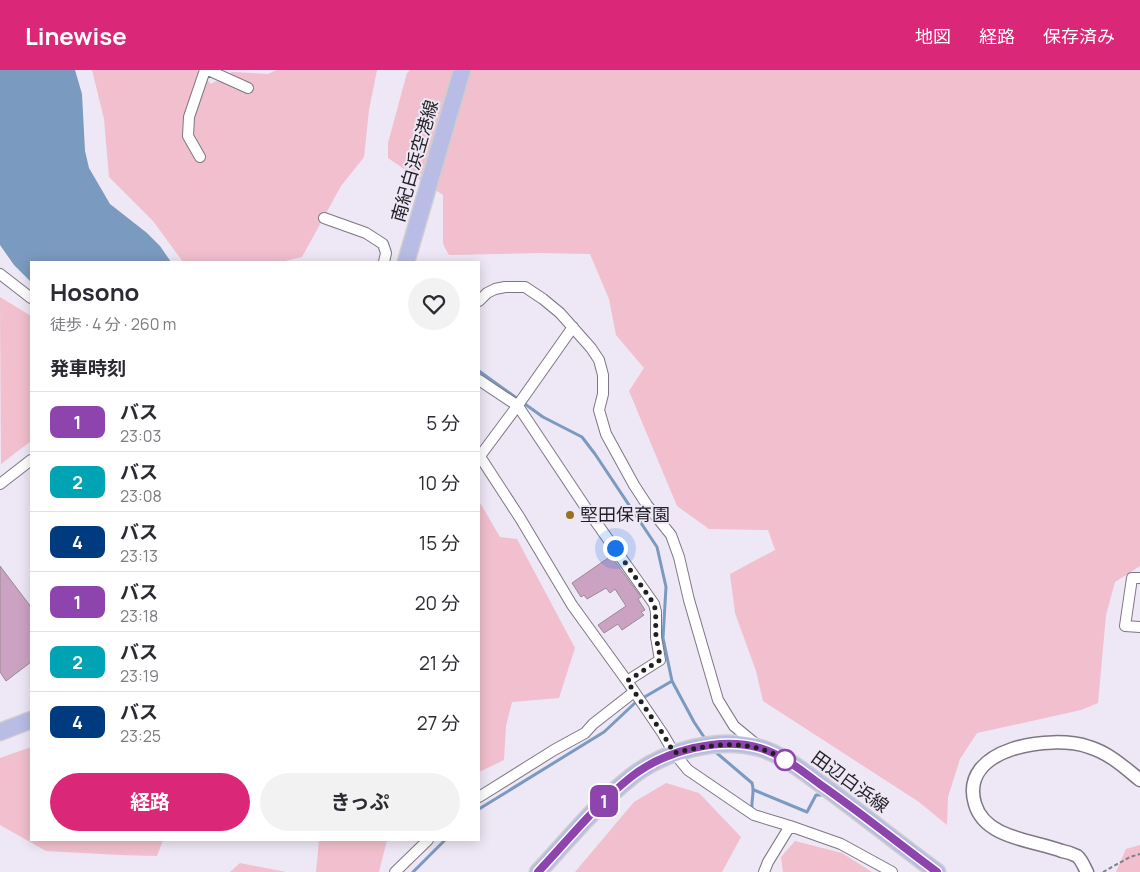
<!DOCTYPE html>
<html lang="ja">
<head>
<meta charset="utf-8">
<style>
	body { margin:0; font-family:Manrope,"Noto Sans JP",sans-serif; background:#f2f2f3; color:#2b2b33; height:100vh; display:flex; flex-direction:column; font-size:19px; white-space:nowrap }
	* { box-sizing:border-box; margin:0 }
	p { font-size:16px; color:#7c7c81 }
	.icon { flex:none; width:28px; height:28px; fill:none; stroke:currentColor; stroke-width:2; stroke-linecap:round; stroke-linejoin:round }
	.map { position:relative; flex:1; overflow:hidden }
	.panel { position:absolute; left:30px; top:191px; width:450px; height:580px; display:flex; flex-direction:column; background:#fff; border-radius:0px; box-shadow:0 2px 12px #0003 }
	.panel>* { flex:none }
	.badge { padding:0 10px; border-radius:8px; font-size:18px; line-height:32px }
	.you { position:absolute; width:25px; height:25px; margin:-12px; border:4px solid #fff; border-radius:50%; background:#1a73e8; box-shadow:0 0 0 8px #1a73e833 }
	.map>.badge { position:absolute; translate:-50% -50%; box-shadow:0 0 0 2px #fff }
	h2 { padding:0 20px; font-size:19px; line-height:45px }
	.round { display:grid; place-items:center; flex:none; width:52px; height:52px; border-radius:26px; background:#f2f2f3 }
	.headline { display:flex; align-items:center; justify-content:space-between; height:85px; padding:0 20px }
	h1 { font-size:24px; font-weight:700; line-height:38px }
	.cta { display:flex; gap:10px; margin-top:auto; padding:10px 20px }
	.cta a { flex:1; height:58px; border-radius:30px; background:#db2777; color:#fff; font-size:20px; font-weight:700; line-height:58px; text-align:center }
	.cta a+a { background:#f2f2f3; color:#2b2b33 }
	ul { padding:0; list-style:none }
	li { display:flex; align-items:center; gap:15px; height:60px; padding:0 20px; border-top:1px solid #e1e1e2 }
	li div { flex:1 }
	li b { display:block; font-size:19px }
	li em { font-style:normal }
	li .badge { min-width:55px; font-weight:700; text-align:center }
	header { display:flex; align-items:center; gap:30px; box-sizing:border-box; height:70px; padding:0 25px; background:#db2777; color:#fff }
	header strong { font-size:24px }
	nav { display:flex; gap:28px; margin-inline-start:auto; font-size:18px }
	.map>svg:first-child { display:block }
	.green { fill:#f1bfcd }
	.water { fill:#7b9ac0 }
	.lines { fill:none; stroke-linecap:round; stroke-linejoin:round }
	.stream { stroke:#7b9ac0; stroke-width:3 }
	.building { fill:#cca2c3; stroke:#978b94 }
	.minor-casing { stroke:#7d7783; stroke-width:12 }
	.tertiary-casing { stroke:#7d7783; stroke-width:15 }
	.primary-casing { stroke:#cececf; stroke-width:19 }
	.path { stroke:#827e87; stroke-width:2; stroke-dasharray:4 2.5; stroke-linecap:butt }
	.minor { stroke:#fff; stroke-width:10 }
	.tertiary { stroke:#fff; stroke-width:12 }
	.primary { stroke:#b9bce5; stroke-width:16 }
	.line-casing { stroke:#fff; stroke-width:11 }
	.line { stroke:#8e44ad; stroke-width:8 }
	.walk { stroke:#211f24; stroke-width:5; stroke-dasharray:0 9 }
	.poi-dot { fill:#9a711e; stroke:#eee7f5; stroke-width:2 }
	.stop-dot { fill:#fff; stroke:#8e44ad; stroke-width:2.5 }
	.labels { text-anchor:middle; stroke-width:4; stroke-linejoin:round; paint-order:stroke }
	.street-label { font-size:18px; fill:#211f24; stroke:#eee7f5 }
	.poi-label { font-size:18px; fill:#211f24; stroke:#eee7f5; text-anchor:start }
</style>
</head>
<body>
<header>
<strong>Linewise</strong>
<nav><a>地図</a><a>経路</a><a>保存済み</a></nav>
</header>
<div class="map">
<svg width="1140" height="802" viewBox="0 0 1140 802">
	<rect width="100%" height="100%" fill="#eee7f5"/>
	<path class="green" d="M92,0H197L211,14L232,2L268,4L277,0H377L369,40L364,87L341,116L302,187L281,192H183L153,151L109,107L104,49Z
		M410,0H1140V496L1115,512L1106,545L1098,633L1081,640L977,663L960,689L948,727L947,755L919,732L763,631L756,601L735,543L730,504L775,480L768,460L709,459L677,436L629,321L644,298L616,265L609,229L590,184L540,183L449,185L443,174V125L388,88V73L407,3Z
		M0,227L31,246V371L1,394Z
		M479,431L500,467L517,469L575,578L559,628L512,632L506,656L504,690L479,702Z
		M31,677V770H163L157,786L120,785L46,781L0,755V688Z
		M666,713L699,723L741,767L722,802H575L634,732Z
		M319,770H387L379,802H316Z
		M795,771L842,783L872,802H783L781,787Z
		M1140,775V802H1116L1126,779Z
		M240,793L286,802H230Z"/>
	<path class="water" d="M0,0H75L82,24L85,81L89,98L110,134L147,163L160,176L171,192H31V212L14,195L0,175Z"/>
	<g class="lines">
		<path class="stream" d="M479,301L543,347L582,367L595,384L657,477L666,517L663,568L672,611L636,632L604,662L479,739
			M672,611L694,652L706,670
			M712,679L752,713C755,722 751,730 752,739
			M754,720L807,742L816,725H823
			M413,802L445,770"/>
	</g>
	<path class="building" d="M611,486L641,527L638,529L645,540L641,542L644,545L622,560L618,554L604,563L598,555L626,536L615,519L610,523L606,518L587,529L584,525L581,527L572,513Z
		M0,496L31,537V592L6,611L0,602Z"/>
	<g class="lines">
		<g class="minor-casing">
			<path id="minor" d="M208,0L248,18
				M200,87L188,66L189,47L205,0
				M324,148L366,163L383,174L386,183L384,192
				M0,204L31,228
				M479,231L487,223L495,219L505,217H525L543,229L560,243L591,278L599,290L603,305V324L599,340L606,364L634,415L647,435L671,465L679,487L689,530L718,630L734,656L757,675
				M479,310L518,336L586,438L654,534L656,542V567L660,590L627,611
				M479,385L520,448L572,535L627,611L663,664L674,683L688,700L754,745L790,756L841,774L892,802
				M480,386L518,335L573,257
				M0,414L31,390
				M1140,508H1132L1125,556L1140,557
				M479,727L554,680L585,663L593,654L634,622
				M395,802L428,770
				M764,802L768,792L790,756"/>
		</g>
		<g class="tertiary-casing">
			<path id="tertiary" d="M1087,802C1084,797 1082,790 1077,786C1073,784 1067,782 1062,781C1034,770 985,769 975,734C958,677 1052,664 1089,677C1109,683 1124,697 1140,710"/>
		</g>
		<g class="primary-casing">
			<path id="primary" d="M406,192L462,0
				M0,662L31,650
				M538,802C568,770 596,735 631,707C663,681 719,666 760,678C784,685 805,703 825,717C863,745 899,774 937,802"/>
		</g>
		<path class="path" d="M1103,802L1130,787L1140,784"/>
		<use href="#minor" class="minor"/>
		<use href="#tertiary" class="tertiary"/>
		<use href="#primary" class="primary"/>
	</g>
	<g class="lines">
		<g class="line-casing">
			<path id="line" d="M538,802C568,770 596,735 631,707C664,681 719,666 760,678C783,685 802,701 821,715C861,743 898,773 937,802"/>
		</g>
		<use href="#line" class="line"/>
		<path class="walk" d="M615,478L654,534C657,545 655,555 656,566C657,574 660,582 660,590L627,611L663,664L674,683C705,676 738,669 769,682C775,684 782,688 785,690"/>
	</g>
	<circle class="poi-dot" cx="570" cy="445" r="5"/>
	<circle class="stop-dot" cx="785" cy="690" r="10"/>
	<g class="labels">
		<g class="street-label">
			<text transform="translate(415 91) rotate(-74)" y="6">南紀白浜空港線</text>
			<text transform="translate(850 712) rotate(36)" y="6">田辺白浜線</text>
		</g>
		<g class="poi-label">
			<text x="580" y="451">堅田保育園</text>
		</g>
	</g>
</svg>
<div class="you" style="left:615px;top:478px"></div>
<b class="badge" style="left:604px;top:731px;background:#8e44ad;color:#fff">1</b>
<section class="panel">
<div class="headline"><div><h1>Hosono</h1><p>徒歩 · 4 分 · 260 m</p></div><a class="round"><svg class="icon" aria-label="heart" viewBox="0 0 24 24"><path d="M12 20l-8-8c-3-5 5-10 8-4 3-6 11-1 8 4z"/></svg></a></div>
<h2>発車時刻</h2>
<ul>
<li><span class="badge" style="background:#8e44ad;color:#fff">1</span><div><b>バス</b><p>23:03</p></div><em>5 分</em></li>
<li><span class="badge" style="background:#00a3b4;color:#fff">2</span><div><b>バス</b><p>23:08</p></div><em>10 分</em></li>
<li><span class="badge" style="background:#003b80;color:#fff">4</span><div><b>バス</b><p>23:13</p></div><em>15 分</em></li>
<li><span class="badge" style="background:#8e44ad;color:#fff">1</span><div><b>バス</b><p>23:18</p></div><em>20 分</em></li>
<li><span class="badge" style="background:#00a3b4;color:#fff">2</span><div><b>バス</b><p>23:19</p></div><em>21 分</em></li>
<li><span class="badge" style="background:#003b80;color:#fff">4</span><div><b>バス</b><p>23:25</p></div><em>27 分</em></li>
</ul>
<div class="cta"><a>経路</a><a>きっぷ</a></div>
</section>
</div>
</body>
</html>
